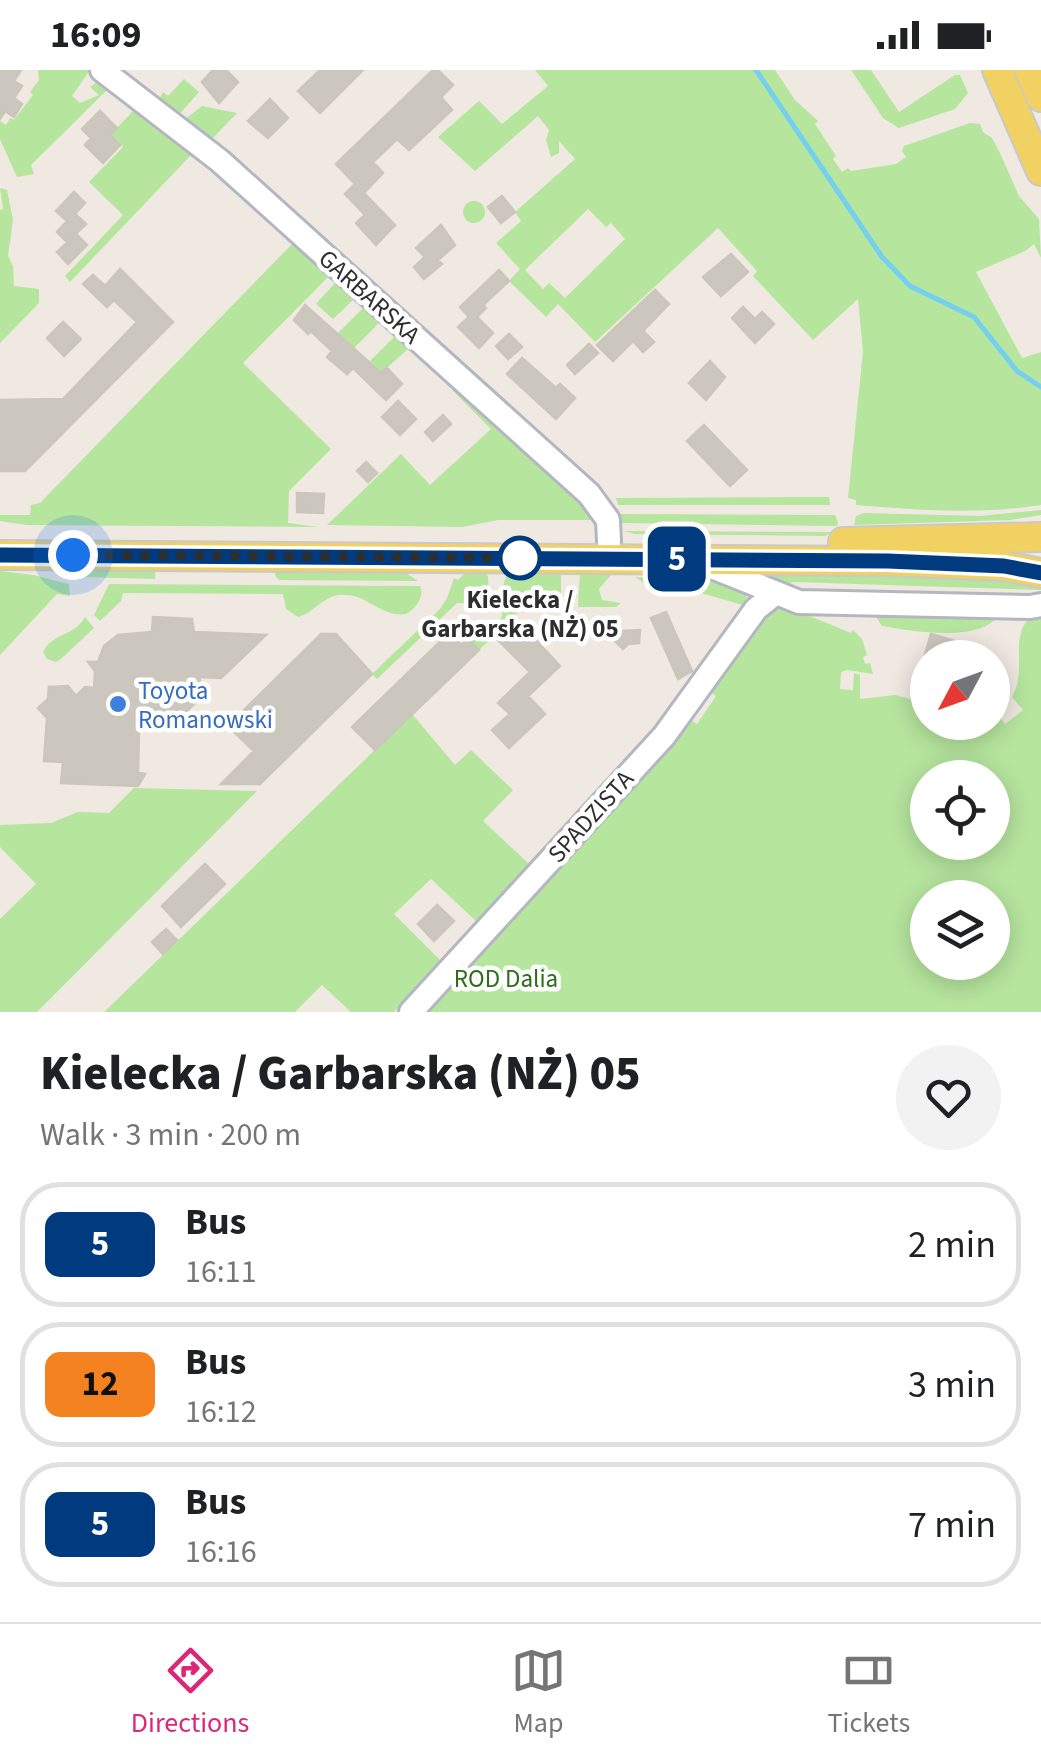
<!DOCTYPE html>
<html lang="en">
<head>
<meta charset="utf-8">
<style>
	body { margin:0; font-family:"Source Sans 3",sans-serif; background:#f2f2f2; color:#202124; height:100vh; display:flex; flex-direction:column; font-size:38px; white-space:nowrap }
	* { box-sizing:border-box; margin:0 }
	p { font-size:32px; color:#757577 }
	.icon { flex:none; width:55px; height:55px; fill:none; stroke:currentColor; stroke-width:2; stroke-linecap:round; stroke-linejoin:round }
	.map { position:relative; height:942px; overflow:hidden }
	.drawer { display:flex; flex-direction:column; background:#fff; flex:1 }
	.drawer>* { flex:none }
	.badge { padding:0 20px; border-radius:15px; font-size:35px; line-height:65px }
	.needle { width:65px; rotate:229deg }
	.fabs { position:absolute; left:910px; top:570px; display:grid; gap:20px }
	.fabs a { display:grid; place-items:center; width:100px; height:100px; border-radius:50%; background:#fff; box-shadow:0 5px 25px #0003; font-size:50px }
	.you { position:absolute; width:50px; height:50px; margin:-25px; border:8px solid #fff; border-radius:50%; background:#1a73e8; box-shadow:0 0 0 15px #1a73e833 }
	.map>.badge { position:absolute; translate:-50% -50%; box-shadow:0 0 0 5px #fff }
	.round { display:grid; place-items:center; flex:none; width:105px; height:105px; border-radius:52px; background:#f2f2f2 }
	.summary { display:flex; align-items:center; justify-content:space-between; height:170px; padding:0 40px }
	h1 { font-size:48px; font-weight:800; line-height:75px }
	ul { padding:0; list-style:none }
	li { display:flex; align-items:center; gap:30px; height:125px; margin:0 20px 15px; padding:0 20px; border:5px solid #e0e0e0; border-radius:40px }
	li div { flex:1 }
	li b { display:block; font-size:38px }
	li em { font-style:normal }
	li .badge { min-width:110px; font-weight:700; text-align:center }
	.status { display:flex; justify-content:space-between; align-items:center; height:70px; padding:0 50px; background:#fff; direction:ltr }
	.status svg { height:28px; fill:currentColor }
	.dock { display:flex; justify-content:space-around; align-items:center; height:140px; border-top:2px solid #e0e0e0; background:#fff; font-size:28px; color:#757577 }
	.dock a { display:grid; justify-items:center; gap:5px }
	.dock .selected { color:#db2777 }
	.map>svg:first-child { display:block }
	.green { fill:#b6e59e; fill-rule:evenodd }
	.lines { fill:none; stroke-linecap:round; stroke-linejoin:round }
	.stream { stroke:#75cff0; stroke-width:5 }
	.building { fill:#cbc7bf; stroke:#cbc5ba; stroke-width:2.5 }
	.minor-casing { stroke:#b4b7c1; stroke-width:28 }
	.major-casing { stroke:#c9c9c9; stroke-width:32 }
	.minor { stroke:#fff; stroke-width:22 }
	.major { stroke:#f2d163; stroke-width:28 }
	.line-casing { stroke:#fff; stroke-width:22 }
	.line { stroke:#003b80; stroke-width:15 }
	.walk { stroke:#2e2e2e; stroke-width:10; stroke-dasharray:0 18 }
	.stop-dot { fill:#fff; stroke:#003b80; stroke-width:5 }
	.shop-dot { fill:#3f7fe0; stroke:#fff; stroke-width:4 }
	.labels { text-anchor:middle; stroke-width:9; stroke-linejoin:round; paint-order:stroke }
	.street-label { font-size:25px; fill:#2e2e2e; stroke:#fff }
	.stop-label { font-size:25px; font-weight:bold; fill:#2e2e2e; stroke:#fff }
	.shop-label { font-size:25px; fill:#366cbe; stroke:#fff; text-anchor:start }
	.park-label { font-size:25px; fill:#2c6e1b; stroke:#fff }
</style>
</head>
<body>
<div class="status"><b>16:09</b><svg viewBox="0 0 49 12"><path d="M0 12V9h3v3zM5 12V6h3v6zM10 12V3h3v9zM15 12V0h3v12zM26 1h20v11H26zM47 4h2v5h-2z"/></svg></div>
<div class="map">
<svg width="1041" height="942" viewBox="0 0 1041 942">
	<rect width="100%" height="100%" fill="#efe9e1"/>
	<path class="green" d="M38,0H90L72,26L80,33L99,25L90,17L102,8L204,84L329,200L330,205L243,293L331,379L289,421L288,453L318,457L27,455L0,451V445H30L31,435L40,433L294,172L193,83L70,212L65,206L123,145L89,112L123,77L111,64L134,40L108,19L31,95L34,104L17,107L0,69V51L6,55L10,48L14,50L33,25L30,22L39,10Z
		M535,0H775L795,30L818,51L815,54L836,86L833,89L842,102L848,98L851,101L896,94L906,87L902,81L904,76L970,53L980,54L983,62L992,68L1000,83L1019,126L1039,149L1041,188L1034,174L1025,181L976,202L1022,288L1041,282V435C981,445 916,440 856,435V430L848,428L863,282L858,229L813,270L753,206L757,201L718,158L595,272L558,234L546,247L509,211L520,199L496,173L521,151L515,142L575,89L559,71V83L551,87L546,70L549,60L538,46L475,101L438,67L479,31L502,54L548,16ZM588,139L606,157L611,153L625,169L565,228L549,213L543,219L525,200Z
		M851,0H871L899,42L955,5H960L968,23L955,39L899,58L883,48Z
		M184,9L199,22L177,47L159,30L163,22L168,26Z
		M202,36L237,43L210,71L183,51Z
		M0,118L7,120L13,150L8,186L13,196L14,216L39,219V233L0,273V140L3,139Z
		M463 142a11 11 0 1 1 22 0a11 11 0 1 1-22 0Z
		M335,213L353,230L333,249L316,234Z
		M363,238L379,253L353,279L330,271Z
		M394,267L408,279L381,303L370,291Z
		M455,317L562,409L598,450H498L462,457L327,455L401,384L430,415L491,359L452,320Z
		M829,427L830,435H618L616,428Z
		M1041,440V445L1010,450L854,455L856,446L864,443L980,446Z
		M616,444L835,445L838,453L837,456L622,453Z
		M624,461L832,462L825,466L635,464Z
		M97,493L155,501V509L84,507L88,497Z
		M275,495L329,502L406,503L418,511L279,510L275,506Z
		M0,501L33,505L69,514L70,526L57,524L0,585Z
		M466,502H484L488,506L489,534L457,533L377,609L372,604L440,539L447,528L454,508L458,510Z
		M509,502L561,503V536L526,535L479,580L467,568L468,561C524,561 491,526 509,502Z
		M580,502L611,505L599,519L602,530L621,533L616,537H578Z
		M753,503H994L1041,512V520L794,512L780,515Z
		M635,507L716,511L748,524L743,535L673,515L651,518Z
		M109,514L420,516C425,528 415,539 406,544C380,548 367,522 339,525C322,527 314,543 298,547L286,539L283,524L123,523L121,531L100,551L94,545Z
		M793,518L1021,525L1034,526L829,527L791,519Z
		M773,531L851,563L853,560L862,569L867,585L863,587L865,594L870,593L873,604L847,600L841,602L840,619L853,620L854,603L860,605V629L895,625L914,630L912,637L927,641L928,652H992L993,643L996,642L1005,654L1023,640L1012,627C1030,597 1003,559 1041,540V942H421L686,647L697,654L716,626L706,618ZM928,708H992V772H928ZM928,828H992V892H928Z
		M85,547L94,558L61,589L56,592L47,589L43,582C52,563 75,566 85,547Z
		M876,547L996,548V549C972,572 912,561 882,556Z
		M412,644L455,695L471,680L513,720L483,751L529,794L477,852L431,809L394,844L441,891L394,942H351L322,915L295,942H104Z
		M134,718L257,721L37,942H0V849L36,814L0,777V755L51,753L78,742L109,743Z"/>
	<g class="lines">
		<path class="stream" d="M756,0L882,187L910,216L974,247L1017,301L1041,317"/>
	</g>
	<path class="building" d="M0,0H21L14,11L22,16L14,28L22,34L14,47L5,41L0,49Z
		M213,0H226L238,12L219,33L202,12Z
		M320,0H363L320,43L298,21Z
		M433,0H438L453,15L441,27L452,40L409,80L397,69L373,92L383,103L364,123L395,155L376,175L356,153L365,145L345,124L355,114L336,94Z
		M270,29L288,48L268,68L248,51Z
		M100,41L117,58L110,65L120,75L103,93L85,75L91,68L82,59Z
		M74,122L85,133L75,144L86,154L67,172L57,162L67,151L56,141Z
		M502,126L515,142L501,153L488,137Z
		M441,155L455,175L438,190L442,194L424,209L414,197L425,187L416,178Z
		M76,164L87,175L68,194L57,182Z
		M731,184L748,202L721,226L703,207Z
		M120,199L173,252L25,401H0V330L63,329L137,252L114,230L107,237L83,214L93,205L105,216Z
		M499,200L509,211L483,235L486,238L477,247L493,263L479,278L458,257L469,247L460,237Z
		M655,220L669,234L643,261L654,272L643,282L633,271L613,291L597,275Z
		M305,235L381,303L387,298L402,314L386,330L353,298L347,304L327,287L332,281L311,261L308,264L294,250Z
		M743,237L755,249L762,242L774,254L755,273L732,248Z
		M63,252L81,269L64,286L47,268Z
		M509,264L522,277L508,289L496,276Z
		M589,274L598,283L575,304L567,295Z
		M522,288L556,318L560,314L575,328L556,349L507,304Z
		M710,291L725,307L706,330L689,313Z
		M398,331L416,349L400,365L382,347Z
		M443,345L451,354L433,371L425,362Z
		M704,355L747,400L730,416L687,371Z
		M366,392L377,403L368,412L357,401Z
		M297,423L324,424L323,443L297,442Z
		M666,542L692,601L678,609L651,548Z
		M153,547L192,549L194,562L266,565L221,608L200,607L198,630L170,658L139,657L138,702L145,704L138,716L61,713L63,692L44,691L47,648L38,638L48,629L49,617L68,616L76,626L85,617L94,618L95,601L88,592H98L104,576L118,565L152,562Z
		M514,547L560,596L528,626L545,644L509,678L492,660L510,644L498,633L530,602L494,566Z
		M640,560L639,573L628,574L623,579L612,568L621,561Z
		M449,563L461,575L467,568L479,580L375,680L352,657Z
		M321,564H336L372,604L260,714H221L254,681L228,656Z
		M931,564L955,571L951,588H924Z
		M924,590H928V633L913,629Z
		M205,794L225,814L181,857L162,836Z
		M437,835L454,851L434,871L418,854Z
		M166,859L177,870L163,884L152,872Z"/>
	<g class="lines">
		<g class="minor-casing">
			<path id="minor" d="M102,0L220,91L589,424L608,450L609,472
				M707,495L799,532L1030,537L1041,535
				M411,942L664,666L756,539L776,523"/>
		</g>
		<g class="major-casing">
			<path id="major" d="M997,0L1041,101
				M1029,0L1041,27
				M843,472L1041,467
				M0,485L888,491L1004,496L1041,503"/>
		</g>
		<use href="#minor" class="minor"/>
		<use href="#major" class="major"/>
	</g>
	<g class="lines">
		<g class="line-casing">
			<path id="line" d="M0,485L888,491L1004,496L1041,503"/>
		</g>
		<use href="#line" class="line"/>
		<path class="walk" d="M73,485L534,488H520"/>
	</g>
	<circle class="stop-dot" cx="520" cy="488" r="20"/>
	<circle class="shop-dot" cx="118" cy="634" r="10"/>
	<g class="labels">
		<g class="street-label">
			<text transform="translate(370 226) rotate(42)" y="9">GARBARSKA</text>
			<text transform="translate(590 746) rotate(-48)" y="9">SPADZISTA</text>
		</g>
		<g class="stop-label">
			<text x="520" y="538">Kielecka /<tspan x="520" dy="29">Garbarska (NŻ) 05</tspan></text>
		</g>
		<g class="shop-label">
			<text x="138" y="629">Toyota<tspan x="138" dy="29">Romanowski</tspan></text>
		</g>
		<g class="park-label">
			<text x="506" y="917">ROD Dalia</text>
		</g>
	</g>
</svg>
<div class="fabs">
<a><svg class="needle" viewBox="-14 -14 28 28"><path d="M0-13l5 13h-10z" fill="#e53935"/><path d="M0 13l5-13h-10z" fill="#757577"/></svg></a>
<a><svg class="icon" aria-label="locate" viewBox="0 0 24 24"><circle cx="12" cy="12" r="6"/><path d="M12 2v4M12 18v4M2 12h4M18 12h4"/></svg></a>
<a><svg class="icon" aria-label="layers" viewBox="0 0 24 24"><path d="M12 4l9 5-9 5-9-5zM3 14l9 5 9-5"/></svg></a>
</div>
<div class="you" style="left:73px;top:485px"></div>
<b class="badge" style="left:677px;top:489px;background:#003b80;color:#fff">5</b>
</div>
<section class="drawer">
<div class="summary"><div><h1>Kielecka / Garbarska (NŻ) 05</h1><p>Walk · 3 min · 200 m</p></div><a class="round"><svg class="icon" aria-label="heart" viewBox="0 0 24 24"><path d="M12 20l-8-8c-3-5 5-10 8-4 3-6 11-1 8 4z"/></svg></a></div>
<ul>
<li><span class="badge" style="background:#003b80;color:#fff">5</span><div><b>Bus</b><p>16:11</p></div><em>2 min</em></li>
<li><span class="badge" style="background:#f58220;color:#111">12</span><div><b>Bus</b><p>16:12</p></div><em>3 min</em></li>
<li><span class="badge" style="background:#003b80;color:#fff">5</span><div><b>Bus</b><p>16:16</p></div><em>7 min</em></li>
</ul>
</section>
<nav class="dock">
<a class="selected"><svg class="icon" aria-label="directions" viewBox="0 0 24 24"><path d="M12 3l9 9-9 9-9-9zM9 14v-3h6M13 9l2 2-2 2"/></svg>Directions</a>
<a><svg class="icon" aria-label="map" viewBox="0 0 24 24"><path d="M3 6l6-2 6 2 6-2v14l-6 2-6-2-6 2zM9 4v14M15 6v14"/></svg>Map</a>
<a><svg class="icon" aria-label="tickets" viewBox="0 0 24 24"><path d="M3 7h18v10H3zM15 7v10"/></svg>Tickets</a>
</nav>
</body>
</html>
